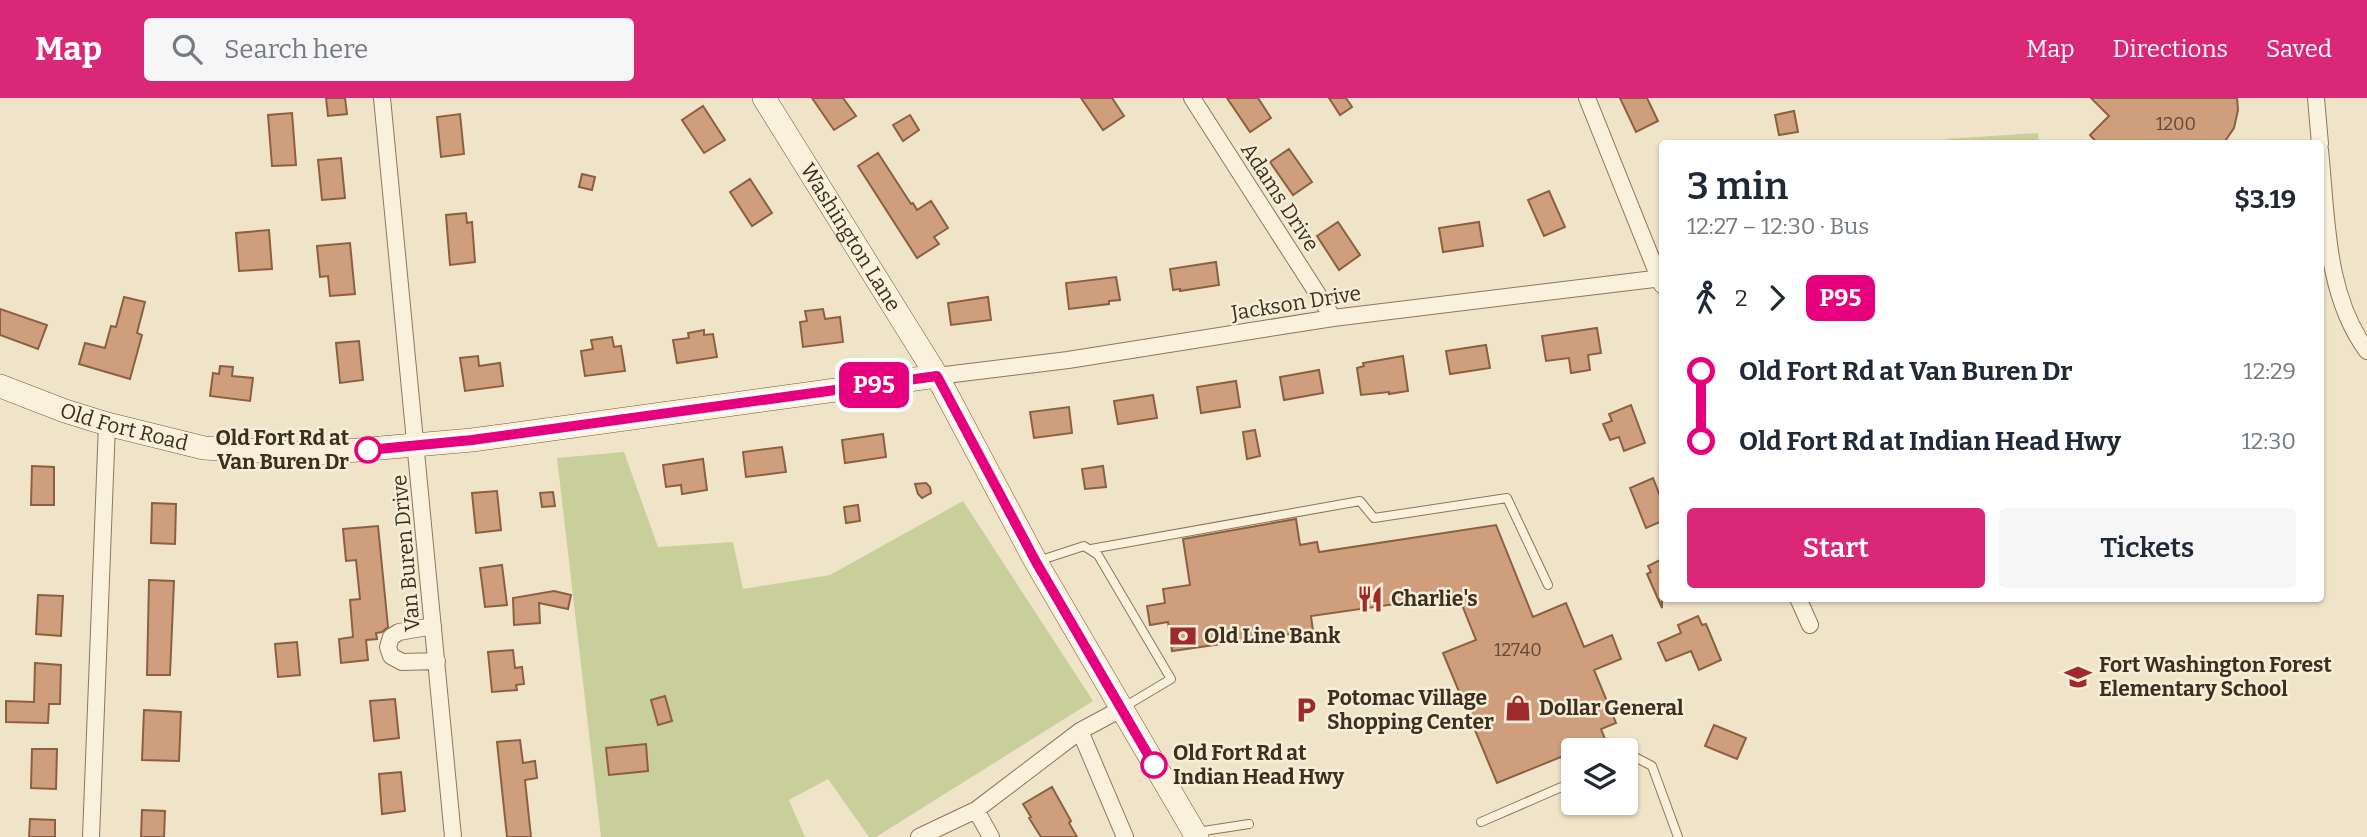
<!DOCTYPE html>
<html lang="en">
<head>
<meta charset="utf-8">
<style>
	body { margin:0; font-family:Bitter,serif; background:#f6f6f7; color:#1f2937; height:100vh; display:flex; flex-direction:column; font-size:26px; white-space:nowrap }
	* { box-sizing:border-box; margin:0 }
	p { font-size:23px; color:#747a83 }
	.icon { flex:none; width:38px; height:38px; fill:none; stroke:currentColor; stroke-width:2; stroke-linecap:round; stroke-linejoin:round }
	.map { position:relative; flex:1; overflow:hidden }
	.sheet { position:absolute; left:1659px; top:42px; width:665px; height:462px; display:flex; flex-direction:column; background:#fff; border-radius:7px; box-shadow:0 2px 5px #0004 }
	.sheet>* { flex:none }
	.badge { padding:0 14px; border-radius:10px; font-size:24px; line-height:46px }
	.fabs { position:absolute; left:1561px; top:640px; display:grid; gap:14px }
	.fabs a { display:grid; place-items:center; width:77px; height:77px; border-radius:7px; background:#fff; box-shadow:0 2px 5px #0004; font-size:35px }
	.map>.badge { position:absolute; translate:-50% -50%; box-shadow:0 0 0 4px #fff }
	.legs { display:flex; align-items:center; gap:10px; height:77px; padding:0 28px; font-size:23px }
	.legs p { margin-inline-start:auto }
	.headline { display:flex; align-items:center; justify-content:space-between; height:119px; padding:0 28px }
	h1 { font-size:38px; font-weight:600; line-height:52px }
	.button { display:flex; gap:14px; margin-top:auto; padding:14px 28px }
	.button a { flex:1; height:80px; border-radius:7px; background:#db2777; color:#fff; font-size:28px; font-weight:600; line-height:80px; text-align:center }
	.button a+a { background:#f6f6f7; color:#1f2937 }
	ul { padding:0 28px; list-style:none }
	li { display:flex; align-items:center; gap:24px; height:70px; font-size:26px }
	li i { display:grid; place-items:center; width:10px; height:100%; margin:0 9px; background:currentColor }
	li i::after { content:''; width:18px; height:18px; margin:-9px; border:5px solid; border-radius:50%; background:#fff }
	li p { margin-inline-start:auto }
	li:first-child i { background:linear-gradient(#0000 50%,currentColor 0) }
	li:last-child i { background:linear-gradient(currentColor 50%,#0000 0) }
	header { display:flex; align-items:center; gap:42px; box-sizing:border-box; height:98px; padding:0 35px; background:#db2777; color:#fff }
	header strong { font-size:33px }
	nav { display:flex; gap:38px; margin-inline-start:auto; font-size:24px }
	.search { width:490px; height:63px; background:#f6f6f7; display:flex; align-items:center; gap:18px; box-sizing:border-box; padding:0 24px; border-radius:7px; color:#747a83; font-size:26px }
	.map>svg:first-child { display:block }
	.green { fill:#c9cf9b }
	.building { fill:#cf9f7d; stroke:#8d5f41; stroke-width:2 }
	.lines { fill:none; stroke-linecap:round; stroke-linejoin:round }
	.service-casing { stroke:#8d765c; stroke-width:10 }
	.minor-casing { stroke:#8d765c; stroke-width:18 }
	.secondary-casing { stroke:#6f573f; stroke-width:24 }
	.service { stroke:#faf1dc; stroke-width:8 }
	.minor { stroke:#faf1dc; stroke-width:16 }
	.secondary { stroke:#faf1dc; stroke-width:23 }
	.line-1-casing { stroke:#fff; stroke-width:16 }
	.line-1 { stroke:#e6007e; stroke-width:10 }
	.stop-1-dot { fill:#fff; stroke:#e6007e; stroke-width:3.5 }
	.labels { text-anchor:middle; stroke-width:5; stroke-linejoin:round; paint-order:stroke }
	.number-label { font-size:18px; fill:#624a37 }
	.street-label { font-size:21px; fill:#3d2e20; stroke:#f7eed8 }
	.stop-label { font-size:21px; font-weight:bold; fill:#3d2e20; stroke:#f7eed8; text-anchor:end }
	.poi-label { font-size:21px; font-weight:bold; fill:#3d2e20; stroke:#f7eed8; text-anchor:start }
</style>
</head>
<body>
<header>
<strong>Map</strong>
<div class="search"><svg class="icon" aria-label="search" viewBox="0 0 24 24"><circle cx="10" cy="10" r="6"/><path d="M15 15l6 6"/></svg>Search here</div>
<nav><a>Map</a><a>Directions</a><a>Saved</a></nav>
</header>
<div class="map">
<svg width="2367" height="739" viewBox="0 0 2367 739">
	<rect width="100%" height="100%" fill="#f0e4c8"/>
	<path class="green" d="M2038,35L2039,45H1947L1946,41Z
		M624,354L658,449L733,444L743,491L830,477L963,403L1093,603L876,739H869L828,681L789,702L805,739H601L557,360Z"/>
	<path class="building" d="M326,0H345L347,16L328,18Z
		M812,0H843L856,18L834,32Z
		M1081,0H1112L1124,18L1103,32Z
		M1227,0H1258L1271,20L1250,34Z
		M1329,0H1346L1352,9L1340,17Z
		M1620,0H1647L1658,23L1636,34Z
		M2091,0H2237L2238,12L2234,30L2223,46H2098L2090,37L2109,18Z
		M703,8L725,42L704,55L682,22Z
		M1794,13L1798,34L1779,37L1775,17Z
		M292,15L296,67L272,68L268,17Z
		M460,16L464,56L441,59L437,19Z
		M910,17L919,32L903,43L893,27Z
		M1289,51L1312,84L1293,97L1270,64Z
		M878,55L911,106L913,105L917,112L931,103L948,130L934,139L939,146L917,160L858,68Z
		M341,60L345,100L322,102L318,62Z
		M582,76L595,79L592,92L579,89Z
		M750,81L772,115L752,128L730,94Z
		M1549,93L1565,129L1544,138L1528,102Z
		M466,115L467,125L472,124L475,164L450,167L446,117Z
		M1338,124L1360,157L1339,172L1317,138Z
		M1479,124L1483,148L1443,154L1439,130Z
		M269,132L272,171L239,173L236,135Z
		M350,145L355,196L330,198L328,178L320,179L317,148Z
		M1216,164L1219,187L1180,193V191L1173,192L1170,171Z
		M1116,179L1120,202L1109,203V206L1069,211L1066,185Z
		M124,199L145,204L137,235L142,237L130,281L79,266L85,245L105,250L111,228L116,229Z
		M988,199L991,222L951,227L948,205Z
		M0,211L47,227L38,251L0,237Z
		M823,211L825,221L840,219L843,244L803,249L800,224L807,223L805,213Z
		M1597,230L1601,255L1588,257L1590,272L1571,275L1569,260L1546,263L1542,238Z
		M704,232V237L713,236L717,259L677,265L673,242L689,240L688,235Z
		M612,239L614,249L621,248L625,273L585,278L581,253L593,251L591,242Z
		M359,243L363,282L340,285L336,245Z
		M1486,247L1490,270L1450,276L1446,253Z
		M478,258L479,268L500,265L503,288L465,293L460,260Z
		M1403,258L1408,293L1389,296V294L1361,297L1357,270L1364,268L1363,265Z
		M220,268L233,269L232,278L253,280L250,303L210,298L213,275L219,276Z
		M1319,272L1323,295L1284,302L1280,279Z
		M1236,283L1240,309L1201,315L1197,289Z
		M1153,297L1157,320L1118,326L1114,303Z
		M1631,307L1645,345L1624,353L1619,339L1610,342L1603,326L1612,323L1609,316Z
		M1069,309L1072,335L1034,340L1030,314Z
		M1255,332L1260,358L1247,361L1243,334Z
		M883,336L886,359L845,365L842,342Z
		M782,349L786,374L746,379L743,354Z
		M703,361L707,392L682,396L681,387L666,389L663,367Z
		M32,368L54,369V407H31Z
		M1103,368L1106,389L1085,391L1082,371Z
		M1653,380L1662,403V423L1646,430L1630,390Z
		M926,385L930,389L931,395L922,400L918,396L915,386Z
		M497,393L501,432L476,435L472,395Z
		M553,394L555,408L542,409L540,395Z
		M152,405L176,406L175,446L151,445Z
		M858,407L860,423L846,425L844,409Z
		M1296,421L1300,447L1317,444L1319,454L1496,427L1533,519L1566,505L1584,549L1612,537L1621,561L1594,572L1616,625L1601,631L1605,641L1497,685L1443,555L1476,542L1458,497L1311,518L1313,533L1172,553L1168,524L1150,527L1147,508L1165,505L1163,491L1190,487L1183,441Z
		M378,428L388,529L382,534L376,535L377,541L366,542L368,562L341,565L339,541L353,539L350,502L360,501L356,462L346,463L343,431Z
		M1662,461V510L1647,476L1651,474L1648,468Z
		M502,467L507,507L485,509L480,470Z
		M149,482L174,483L170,577H147Z
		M554,493L571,497L568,511L539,505L540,525L514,527L513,500Z
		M38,497L63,498L61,538L36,536Z
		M1698,518L1702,527L1706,526L1721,562L1699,572L1691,553L1666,563L1658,545L1681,535L1678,527Z
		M297,544L300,577L278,579L275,546Z
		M513,552L515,570L522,569L524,586L516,587L517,592L492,594L488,554Z
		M35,565L61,567L60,606H49L48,625L6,624V603L34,604Z
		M665,598L672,623L658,627L651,602Z
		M395,601L399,640L374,643L370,603Z
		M144,612L181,614L179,663L142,662Z
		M1714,627L1746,640L1737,661L1705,648Z
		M520,642L523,665L535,663L537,680L525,682L531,739H507L497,644Z
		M646,646L648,673L609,677L606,650Z
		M32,651H57L56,691L31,690Z
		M401,674L405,713L382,716L379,676Z
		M1052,689L1071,723L1069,725L1077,739H1041L1029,720L1031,719L1023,706Z
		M142,712L165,713L164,739H141Z
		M30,721L55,722V739H29Z"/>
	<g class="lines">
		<g class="service-casing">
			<path id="service" d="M1091,451L1360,403L1374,420L1507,400L1548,487
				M1038,463L1084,448L1098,457L1171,581L1124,609
				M1626,661L1633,658L1652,668L1678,739
				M1481,724L1573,684
				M1197,734L1249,726"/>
		</g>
		<g class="minor-casing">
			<path id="minor" d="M382,0C405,246 430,493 453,739
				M1192,0L1333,220
				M1587,0L1662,187
				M2316,0L2320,46
				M2320,52C2327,119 2325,196 2367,253
				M937,278L1068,262L1333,220L1662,180
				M1798,500L1810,527
				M433,528L399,534L391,539L388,549L391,558L402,564L437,563
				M1080,633L1125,739
				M976,712L991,739
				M91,739L107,326
				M919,739L976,712L1080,633L1121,611"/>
		</g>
		<g class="secondary-casing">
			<g id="secondary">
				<path id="s1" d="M764,0L937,278L1036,464L1197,739"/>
				<path id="s2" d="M0,288L65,313L107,326L204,350L312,356L472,342L937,278"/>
			</g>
		</g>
		<use href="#service" class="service"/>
		<use href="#minor" class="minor"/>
		<use href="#secondary" class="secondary"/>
	</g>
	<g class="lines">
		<g class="line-1-casing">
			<path id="line-1" d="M368,352L472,342L937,278L1036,464L1154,667"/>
		</g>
		<use href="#line-1" class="line-1"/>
	</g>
	<defs>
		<g id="restaurant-bare" transform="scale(2.1)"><path d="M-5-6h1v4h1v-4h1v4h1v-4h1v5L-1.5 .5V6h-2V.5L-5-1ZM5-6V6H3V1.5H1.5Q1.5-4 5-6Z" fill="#9e2a2b" stroke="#f7eed8" stroke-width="2.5" paint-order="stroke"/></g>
		<g id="bank-bare" transform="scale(2.1)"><path d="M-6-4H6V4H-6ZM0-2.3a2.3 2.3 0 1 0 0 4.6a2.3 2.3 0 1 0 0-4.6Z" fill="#9e2a2b" stroke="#f7eed8" stroke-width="2.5" paint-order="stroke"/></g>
		<g id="school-bare" transform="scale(2.1)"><path d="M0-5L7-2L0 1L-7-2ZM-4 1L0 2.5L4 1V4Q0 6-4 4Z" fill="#9e2a2b" stroke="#f7eed8" stroke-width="2.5" paint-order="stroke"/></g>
		<g id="shop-bare" transform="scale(2.1)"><path d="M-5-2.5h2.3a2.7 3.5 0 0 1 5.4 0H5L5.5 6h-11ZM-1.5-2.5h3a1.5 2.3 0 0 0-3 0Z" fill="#9e2a2b" stroke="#f7eed8" stroke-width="2.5" paint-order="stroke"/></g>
		<g id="parking-bare" transform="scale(2.1)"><path d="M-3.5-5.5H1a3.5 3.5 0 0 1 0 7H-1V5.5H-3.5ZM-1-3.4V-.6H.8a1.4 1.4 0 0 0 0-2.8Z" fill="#9e2a2b" stroke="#f7eed8" stroke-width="2.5" paint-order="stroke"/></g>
	</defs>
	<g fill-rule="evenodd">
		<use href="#restaurant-bare" x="1370" y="501"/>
		<use href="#bank-bare" x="1183" y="538"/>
		<use href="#school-bare" x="2078" y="579"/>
		<use href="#shop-bare" x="1518" y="610"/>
		<use href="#parking-bare" x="1306" y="612"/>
	</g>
	<g class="stop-1-dot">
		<circle cx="368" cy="352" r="12"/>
		<circle cx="1154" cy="667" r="12"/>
	</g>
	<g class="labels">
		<g class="number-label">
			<text x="2176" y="32">1200</text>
			<text x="1518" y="558">12740</text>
		</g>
		<g class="street-label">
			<text transform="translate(1280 99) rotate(57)" y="7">Adams Drive</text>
			<text dy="7" stroke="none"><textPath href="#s1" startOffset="164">Washington Lane</textPath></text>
			<text transform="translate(1296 205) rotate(-9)" y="7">Jackson Drive</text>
			<text dy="7" stroke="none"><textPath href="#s2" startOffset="131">Old Fort Road</textPath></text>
			<text transform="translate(406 455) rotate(-95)" y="7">Van Buren Drive</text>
		</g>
		<g class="stop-label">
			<text x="349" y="347">Old Fort Rd at<tspan x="349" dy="24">Van Buren Dr</tspan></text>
			<text x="1173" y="662" text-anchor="start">Old Fort Rd at<tspan x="1173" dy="24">Indian Head Hwy</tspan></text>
		</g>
		<g class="poi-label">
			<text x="1391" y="508">Charlie's</text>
			<text x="1204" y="545">Old Line Bank</text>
			<text x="2099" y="574">Fort Washington Forest<tspan x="2099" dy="24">Elementary School</tspan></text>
			<text x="1327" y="607">Potomac Village<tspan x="1327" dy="24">Shopping Center</tspan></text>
			<text x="1539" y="617">Dollar General</text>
		</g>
	</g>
</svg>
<div class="fabs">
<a><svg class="icon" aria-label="layers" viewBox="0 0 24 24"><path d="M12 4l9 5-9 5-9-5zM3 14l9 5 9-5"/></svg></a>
</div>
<b class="badge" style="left:874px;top:287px;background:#e6007e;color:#fff">P95</b>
<section class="sheet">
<div class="headline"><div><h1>3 min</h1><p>12:27 – 12:30 · Bus</p></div><b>$3.19</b></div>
<div class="legs"><svg class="icon" aria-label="walk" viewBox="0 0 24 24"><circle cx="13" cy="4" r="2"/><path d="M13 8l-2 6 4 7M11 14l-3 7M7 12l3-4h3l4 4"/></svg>2<svg class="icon" aria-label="forward" viewBox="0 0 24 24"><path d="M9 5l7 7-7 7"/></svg><b class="badge" style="background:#e6007e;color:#fff">P95</b></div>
<ul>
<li><i style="color:#e6007e"></i><b>Old Fort Rd at Van Buren Dr</b><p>12:29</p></li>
<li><i style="color:#e6007e"></i><b>Old Fort Rd at Indian Head Hwy</b><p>12:30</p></li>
</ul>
<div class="button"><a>Start</a><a>Tickets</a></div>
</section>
</div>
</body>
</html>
